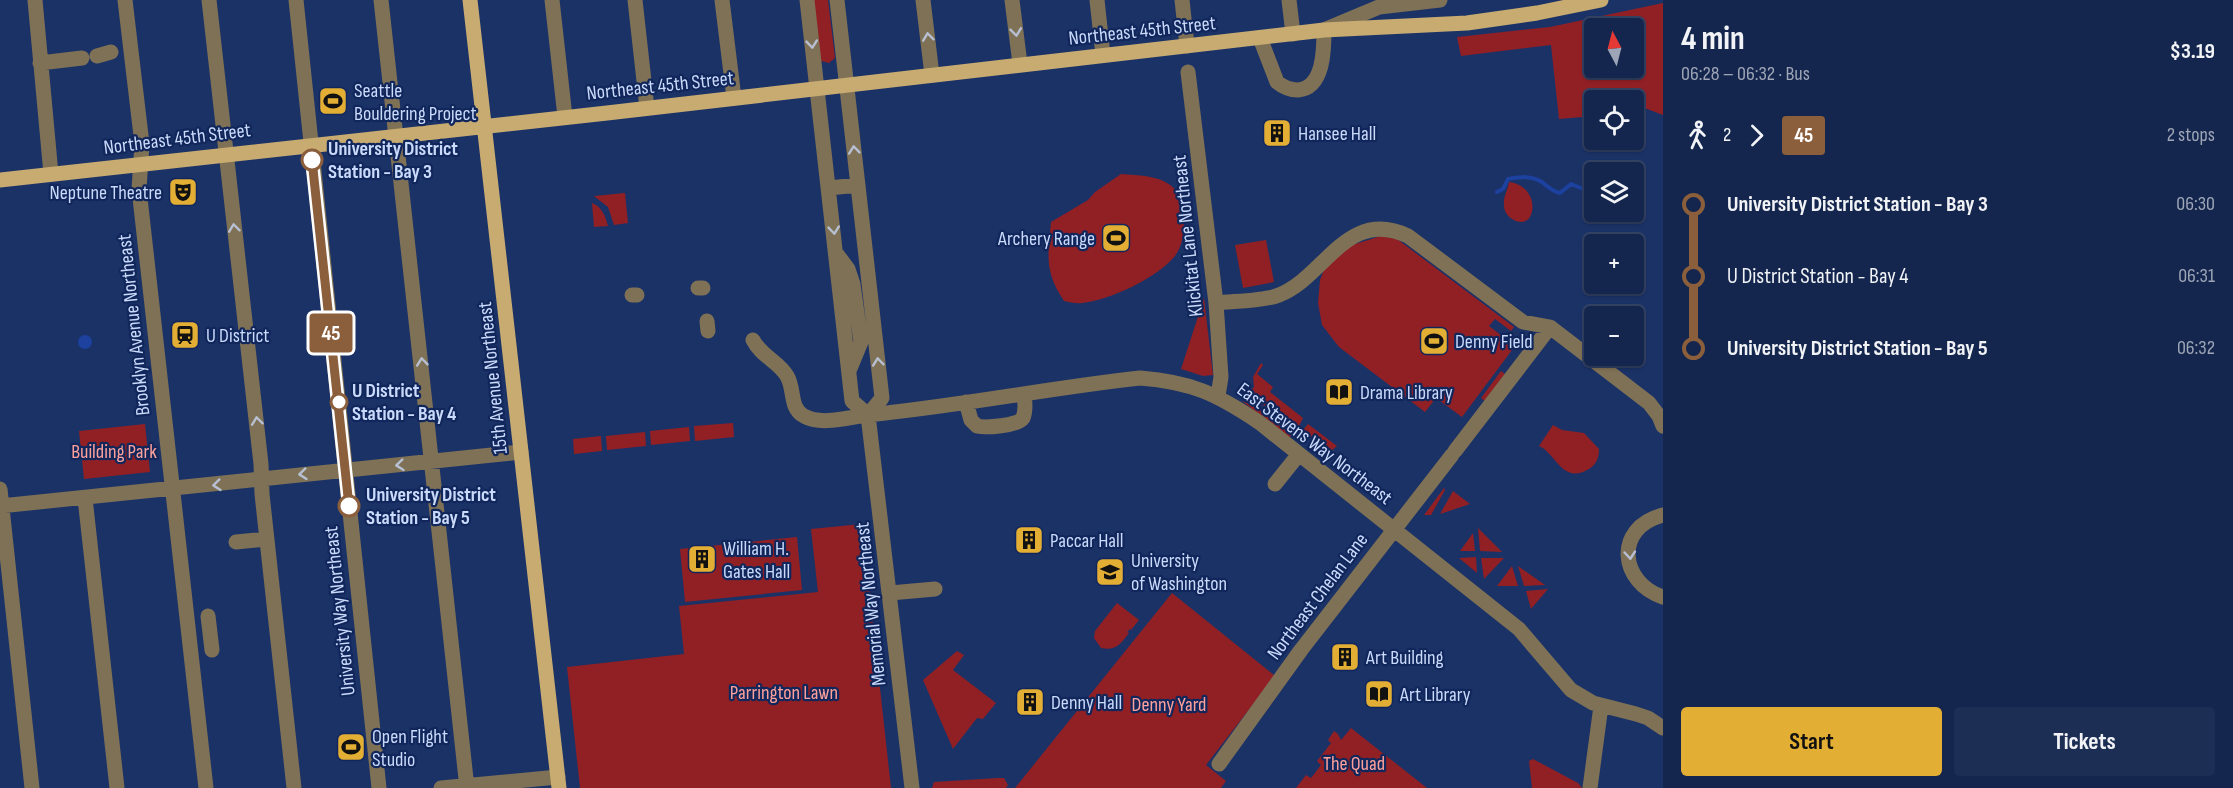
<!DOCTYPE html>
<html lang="en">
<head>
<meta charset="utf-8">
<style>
	body { margin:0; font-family:"Sofia Sans Condensed",sans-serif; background:#1d2e54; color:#f1f3f6; height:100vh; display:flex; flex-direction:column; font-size:22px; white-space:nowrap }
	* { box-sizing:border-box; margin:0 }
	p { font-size:20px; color:#9da5b6 }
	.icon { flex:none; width:33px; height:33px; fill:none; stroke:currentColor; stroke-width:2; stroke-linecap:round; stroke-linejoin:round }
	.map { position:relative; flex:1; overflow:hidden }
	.side { display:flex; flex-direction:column; background:#14264d; width:570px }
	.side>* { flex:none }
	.badge { padding:0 12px; border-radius:4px; font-size:21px; line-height:39px }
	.needle { width:39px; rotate:353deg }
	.buttons { position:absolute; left:1584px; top:18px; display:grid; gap:12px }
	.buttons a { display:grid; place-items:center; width:60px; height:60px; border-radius:6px; background:#14264d; box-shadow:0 2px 4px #0004,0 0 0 2px #334365; font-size:30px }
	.map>.badge { position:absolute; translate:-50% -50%; box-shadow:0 0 0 3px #fff }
	.legs { display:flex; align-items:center; gap:9px; height:66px; padding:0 18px; font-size:20px }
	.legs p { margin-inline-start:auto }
	.headline { display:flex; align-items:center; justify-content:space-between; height:102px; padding:0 18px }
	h1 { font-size:33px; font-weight:700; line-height:45px }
	.button { display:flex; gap:12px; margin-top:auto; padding:12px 18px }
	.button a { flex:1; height:69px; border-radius:6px; background:#e3ae34; color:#111; font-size:24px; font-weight:700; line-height:69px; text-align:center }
	.button a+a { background:#1d2e54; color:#f1f3f6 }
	ul { padding:0 18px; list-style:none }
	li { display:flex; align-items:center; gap:21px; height:72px; font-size:22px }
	li i { display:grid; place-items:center; width:9px; height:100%; margin:0 8px; background:currentColor }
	li i::after { content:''; width:15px; height:15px; margin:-8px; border:4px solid; border-radius:50%; background:#14264d }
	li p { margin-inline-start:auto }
	li:first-child i { background:linear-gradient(#0000 50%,currentColor 0) }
	li:last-child i { background:linear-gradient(currentColor 50%,#0000 0) }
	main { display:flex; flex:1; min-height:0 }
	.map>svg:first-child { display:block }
	.green { fill:#912025; fill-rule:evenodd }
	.water { fill:#1c419e }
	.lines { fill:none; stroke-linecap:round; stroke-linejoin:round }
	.stream { stroke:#1c419e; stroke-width:4 }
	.minor { stroke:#7f7155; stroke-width:15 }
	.major { stroke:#c8ab70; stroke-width:15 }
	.oneway { stroke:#b7c0d2 }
	.line-1-casing { stroke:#fff; stroke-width:14 }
	.line-1 { stroke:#8b5e3c; stroke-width:9 }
	.stop-1-dot { fill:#fff; stroke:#8b5e3c; stroke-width:3 }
	.labels { text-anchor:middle; stroke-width:4.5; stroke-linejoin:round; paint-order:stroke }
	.street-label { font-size:20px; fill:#cadafb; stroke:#11275c }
	.poi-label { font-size:20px; fill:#cadafb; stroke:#11275c; text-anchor:start }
	.stop-label { font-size:20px; font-weight:bold; fill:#cadafb; stroke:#11275c; text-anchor:start }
	.park-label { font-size:20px; fill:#ffa19b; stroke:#11275c }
</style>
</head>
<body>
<main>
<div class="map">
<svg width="1663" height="788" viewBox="0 0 1663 788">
	<rect width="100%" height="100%" fill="#1b3267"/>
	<path class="green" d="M813,0H828L835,58L829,63L821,61Z
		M1663,3V115L1634,104V100H1594V116L1559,119L1551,45L1461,56L1457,37L1550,27ZM1594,28H1634V68H1594Z
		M1121,174C1160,176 1186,180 1184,225C1183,237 1182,246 1175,256C1157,278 1110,300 1082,303C1076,304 1070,302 1064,301C1044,271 1048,256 1051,222L1088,200L1095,192Z
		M1509,182C1542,186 1537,232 1514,220C1508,217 1504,212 1504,205C1503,197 1508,190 1509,182Z
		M625,193L628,223L614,225L608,207L594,196Z
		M592,203C602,207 605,215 608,226L594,227Z
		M1381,236L1397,239L1514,327L1511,331L1495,319L1489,326L1515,346L1462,417L1436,398L1425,412L1339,347L1322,325L1318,303L1320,280L1324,270L1349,246Z
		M1266,240L1274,282L1243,288L1235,245Z
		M1204,298L1213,375L1203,376L1181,369Z
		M1261,363L1263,365L1257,374L1273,387L1270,392L1303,418L1299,426L1246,395L1254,387L1253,377Z
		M1501,371L1505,374L1485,401L1481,398Z
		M1242,401L1259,408L1295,431L1289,438Z
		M733,423L734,437L695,441L694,426Z
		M145,424L150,472L84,479L79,431Z
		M1308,424L1337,446L1331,451L1303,430Z
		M1553,425L1562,430L1584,433L1599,449C1599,457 1597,464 1589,469C1562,485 1556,453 1539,446Z
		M689,427L690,441L651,445L650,431Z
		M645,432L646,446L607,450L606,436Z
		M601,436L602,451L574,454L573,439Z
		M1444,488L1445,490L1431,515H1419H1424Z
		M1453,491L1470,504L1440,514Z
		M862,524L891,788H580L567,667L684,654L679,606L818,592L811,529Z
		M1478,528L1502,552L1480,551Z
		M1473,533L1475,551H1460Z
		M797,537L802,590L685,602L680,549Z
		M1476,557L1477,573L1459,558Z
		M1481,558H1504L1484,579Z
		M1512,566L1518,586H1497Z
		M1518,566L1545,585L1524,586Z
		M1548,589L1531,609L1526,591Z
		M1172,593L1275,676L1206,765L1226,781L1221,788H1015Z
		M1117,603L1139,620L1131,630L1130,629L1127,632L1129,633C1121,644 1116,651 1101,648L1094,638L1095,631Z
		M957,651L964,655L953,670L996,703L983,719L977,718L953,749L923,680Z
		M1351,728L1427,788H1296L1306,775L1311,778L1321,765L1317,761L1331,743L1328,740L1334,731L1338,734L1341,740Z
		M1533,759L1578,783L1582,788H1532L1529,761Z
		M998,778H1004L1008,785L1006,788H932L934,782Z"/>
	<path class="water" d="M78 342a7 7 0 1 1 14 0a7 7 0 1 1-14 0Z"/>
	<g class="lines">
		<path class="stream" d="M1634,181L1641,179
			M1497,192L1503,189L1508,179C1520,177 1531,175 1542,182C1548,187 1552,191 1560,193L1571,184L1588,191L1594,190"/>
		<path class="minor" d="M35,0L51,174
			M125,0L142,144L139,189L206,788
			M209,0L261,464L262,494L294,788
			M296,0L379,788
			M381,0L467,788
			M552,0L565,117
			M635,0L647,108
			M722,0L734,98
			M807,0L852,401L868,415L912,788
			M837,0L882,398L868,415
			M923,0L932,75
			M1012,0L1020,64
			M1097,0L1103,55
			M1182,0L1187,46
			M1289,0L1293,34
			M1260,38L1277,82C1283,87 1290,90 1298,90C1324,88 1324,49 1324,30L1379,7L1440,0
			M97,56L111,52
			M40,63L82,58
			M1188,72L1216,303L1221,377L1218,396
			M829,188L858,185
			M836,253L848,269L853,284L861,342L849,371
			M698,288H703
			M632,295H637
			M1216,303C1233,301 1265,301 1279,295C1325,277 1347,207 1408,236L1523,322L1550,327L1649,403L1659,416L1663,426
			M707,321L708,331
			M753,340C761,356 779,362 787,376C795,389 789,408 804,416C821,426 850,417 868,415C959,406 1049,388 1140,378C1192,382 1217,394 1260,423L1519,629L1571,690L1593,703L1636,714L1648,718L1663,728
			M966,402L971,420L977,426C985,428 1018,426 1023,418C1026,411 1025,401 1024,394
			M1455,451L1550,327
			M1275,484L1299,454
			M0,489L32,788
			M85,498L117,788
			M0,506L521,452
			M1663,515C1613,528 1620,583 1663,597
			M236,542L267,539
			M890,593L935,589
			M208,616L212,650
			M1219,764L1301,650L1452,455
			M441,788L558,777
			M1590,788L1601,706"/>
		<path class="major" d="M470,0L559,788
			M0,180L607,113L1324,30L1467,23L1537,13L1601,0"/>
	</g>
	<defs><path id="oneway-chevron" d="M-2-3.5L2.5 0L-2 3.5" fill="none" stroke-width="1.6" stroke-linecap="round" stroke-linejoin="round" transform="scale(1.5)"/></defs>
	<g class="oneway">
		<use href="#oneway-chevron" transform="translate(1016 32) rotate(83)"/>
		<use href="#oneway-chevron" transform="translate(928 37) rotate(-97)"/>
		<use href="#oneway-chevron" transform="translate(812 44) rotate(84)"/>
		<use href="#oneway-chevron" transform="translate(854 150) rotate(-96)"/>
		<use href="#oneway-chevron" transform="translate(234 228) rotate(-97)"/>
		<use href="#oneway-chevron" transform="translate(834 230) rotate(84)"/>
		<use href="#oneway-chevron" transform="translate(422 362) rotate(-96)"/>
		<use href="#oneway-chevron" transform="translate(878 362) rotate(-96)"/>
		<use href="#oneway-chevron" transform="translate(257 421) rotate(-97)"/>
		<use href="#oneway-chevron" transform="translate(400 465) rotate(174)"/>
		<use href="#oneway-chevron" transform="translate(303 474) rotate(174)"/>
		<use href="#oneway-chevron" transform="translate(217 485) rotate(174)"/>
		<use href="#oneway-chevron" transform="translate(1630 555) rotate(85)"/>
	</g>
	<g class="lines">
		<g class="line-1-casing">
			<path id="line-1" d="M312,160L349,506"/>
		</g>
		<use href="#line-1" class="line-1"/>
	</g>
	<defs>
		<g id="stadium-square" transform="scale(1.5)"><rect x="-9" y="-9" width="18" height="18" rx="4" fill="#e3ae34" stroke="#11275c"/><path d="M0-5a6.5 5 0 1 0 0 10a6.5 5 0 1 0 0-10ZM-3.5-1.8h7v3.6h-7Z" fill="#111"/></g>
		<g id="building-square" transform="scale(1.5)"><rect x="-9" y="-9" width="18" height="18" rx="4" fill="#e3ae34" stroke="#11275c"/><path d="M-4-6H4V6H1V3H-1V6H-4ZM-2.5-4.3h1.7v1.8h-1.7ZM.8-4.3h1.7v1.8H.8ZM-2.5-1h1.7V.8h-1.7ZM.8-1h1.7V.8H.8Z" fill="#111"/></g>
		<g id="theatre-square" transform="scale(1.5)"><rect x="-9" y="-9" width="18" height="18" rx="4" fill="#e3ae34" stroke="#11275c"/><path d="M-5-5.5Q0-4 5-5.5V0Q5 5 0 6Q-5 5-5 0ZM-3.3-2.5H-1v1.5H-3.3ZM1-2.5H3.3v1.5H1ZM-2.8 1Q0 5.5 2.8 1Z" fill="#111"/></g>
		<g id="station-square" transform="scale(1.5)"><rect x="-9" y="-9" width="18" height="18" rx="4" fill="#e3ae34" stroke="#11275c"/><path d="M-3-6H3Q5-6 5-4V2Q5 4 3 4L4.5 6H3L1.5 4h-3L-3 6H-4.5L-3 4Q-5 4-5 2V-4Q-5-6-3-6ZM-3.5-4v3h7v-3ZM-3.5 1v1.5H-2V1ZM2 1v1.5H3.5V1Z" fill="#111"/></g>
		<g id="library-square" transform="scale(1.5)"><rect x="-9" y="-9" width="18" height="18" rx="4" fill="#e3ae34" stroke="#11275c"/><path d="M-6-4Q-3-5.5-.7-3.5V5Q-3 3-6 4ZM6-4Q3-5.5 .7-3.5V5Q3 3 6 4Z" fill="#111"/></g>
		<g id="university-square" transform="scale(1.5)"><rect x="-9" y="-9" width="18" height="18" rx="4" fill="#e3ae34" stroke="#11275c"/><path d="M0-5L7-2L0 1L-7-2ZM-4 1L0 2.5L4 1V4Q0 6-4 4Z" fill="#111"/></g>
	</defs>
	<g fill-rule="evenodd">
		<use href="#stadium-square" x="333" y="101"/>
		<use href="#building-square" x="1277" y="133"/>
		<use href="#theatre-square" x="183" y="192"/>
		<use href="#stadium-square" x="1116" y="238"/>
		<use href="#station-square" x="185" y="335"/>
		<use href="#stadium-square" x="1434" y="341"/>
		<use href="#library-square" x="1339" y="392"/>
		<use href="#building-square" x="1029" y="540"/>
		<use href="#building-square" x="702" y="559"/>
		<use href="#university-square" x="1110" y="572"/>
		<use href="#building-square" x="1345" y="657"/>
		<use href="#library-square" x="1379" y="694"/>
		<use href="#building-square" x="1030" y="702"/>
		<use href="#stadium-square" x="351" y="747"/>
	</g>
	<g class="stop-1-dot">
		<circle cx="312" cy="160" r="10"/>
		<circle cx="339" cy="402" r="8"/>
		<circle cx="349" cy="506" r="10"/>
	</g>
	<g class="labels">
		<g class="street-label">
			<text transform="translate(1142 30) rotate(-6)" y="7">Northeast 45th Street</text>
			<text transform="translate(660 85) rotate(-6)" y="7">Northeast 45th Street</text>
			<text transform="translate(177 138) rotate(-7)" y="7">Northeast 45th Street</text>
			<text transform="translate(1187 236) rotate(-96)" y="7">Klickitat Lane Northeast</text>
			<text transform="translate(133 325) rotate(-96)" y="7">Brooklyn Avenue Northeast</text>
			<text transform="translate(492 378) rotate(-96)" y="7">15th Avenue Northeast</text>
			<text transform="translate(1315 443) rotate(37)" y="7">East Stevens Way Northeast</text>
			<text transform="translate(1317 596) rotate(-53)" y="7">Northeast Chelan Lane</text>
			<text transform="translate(870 604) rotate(-96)" y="7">Memorial Way Northeast</text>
			<text transform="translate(339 611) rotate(-96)" y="7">University Way Northeast</text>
		</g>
		<g class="poi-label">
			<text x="354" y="97">Seattle<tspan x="354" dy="23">Bouldering Project</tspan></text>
			<text x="1298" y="140">Hansee Hall</text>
			<text x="162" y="199" text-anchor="end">Neptune Theatre</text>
			<text x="1095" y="245" text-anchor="end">Archery Range</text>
			<text x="206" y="342">U District</text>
			<text x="1455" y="348">Denny Field</text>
			<text x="1360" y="399">Drama Library</text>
			<text x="1050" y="547">Paccar Hall</text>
			<text x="723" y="555">William H.<tspan x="723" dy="23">Gates Hall</tspan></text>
			<text x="1131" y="567">University<tspan x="1131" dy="23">of Washington</tspan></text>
			<text x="1366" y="664">Art Building</text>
			<text x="1400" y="701">Art Library</text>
			<text x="1051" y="709">Denny Hall</text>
			<text x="372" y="743">Open Flight<tspan x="372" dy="23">Studio</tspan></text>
		</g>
		<g class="stop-label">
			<text x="328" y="155">University District<tspan x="328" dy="23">Station - Bay 3</tspan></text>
			<text x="352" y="397">U District<tspan x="352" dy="23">Station - Bay 4</tspan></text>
			<text x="366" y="501">University District<tspan x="366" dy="23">Station - Bay 5</tspan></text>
		</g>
		<g class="park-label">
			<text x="114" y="458">Building Park</text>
			<text x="784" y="699">Parrington Lawn</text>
			<text x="1169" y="711">Denny Yard</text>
			<text x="1354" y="770">The Quad</text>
		</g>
	</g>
</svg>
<div class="buttons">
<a><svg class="needle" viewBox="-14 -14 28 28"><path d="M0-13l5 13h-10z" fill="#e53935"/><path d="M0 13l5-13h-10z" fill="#9da5b6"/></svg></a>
<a><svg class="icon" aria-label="locate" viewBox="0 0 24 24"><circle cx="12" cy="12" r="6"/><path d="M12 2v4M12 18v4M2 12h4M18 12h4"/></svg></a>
<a><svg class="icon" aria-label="layers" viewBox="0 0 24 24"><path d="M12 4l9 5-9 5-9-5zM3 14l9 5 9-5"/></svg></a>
<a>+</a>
<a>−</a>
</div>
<b class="badge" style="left:331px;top:333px;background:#8b5e3c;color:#fff">45</b>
</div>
<section class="side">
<div class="headline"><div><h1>4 min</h1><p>06:28 – 06:32 · Bus</p></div><b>$3.19</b></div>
<div class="legs"><svg class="icon" aria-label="walk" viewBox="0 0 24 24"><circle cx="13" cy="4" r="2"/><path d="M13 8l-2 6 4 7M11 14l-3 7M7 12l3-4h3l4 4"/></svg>2<svg class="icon" aria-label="forward" viewBox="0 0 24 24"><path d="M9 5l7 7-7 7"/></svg><b class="badge" style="background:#8b5e3c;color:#fff">45</b><p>2 stops</p></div>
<ul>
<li><i style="color:#8b5e3c"></i><b>University District Station - Bay 3</b><p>06:30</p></li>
<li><i style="color:#8b5e3c"></i><span>U District Station - Bay 4</span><p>06:31</p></li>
<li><i style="color:#8b5e3c"></i><b>University District Station - Bay 5</b><p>06:32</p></li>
</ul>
<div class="button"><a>Start</a><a>Tickets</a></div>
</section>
</main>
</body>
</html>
